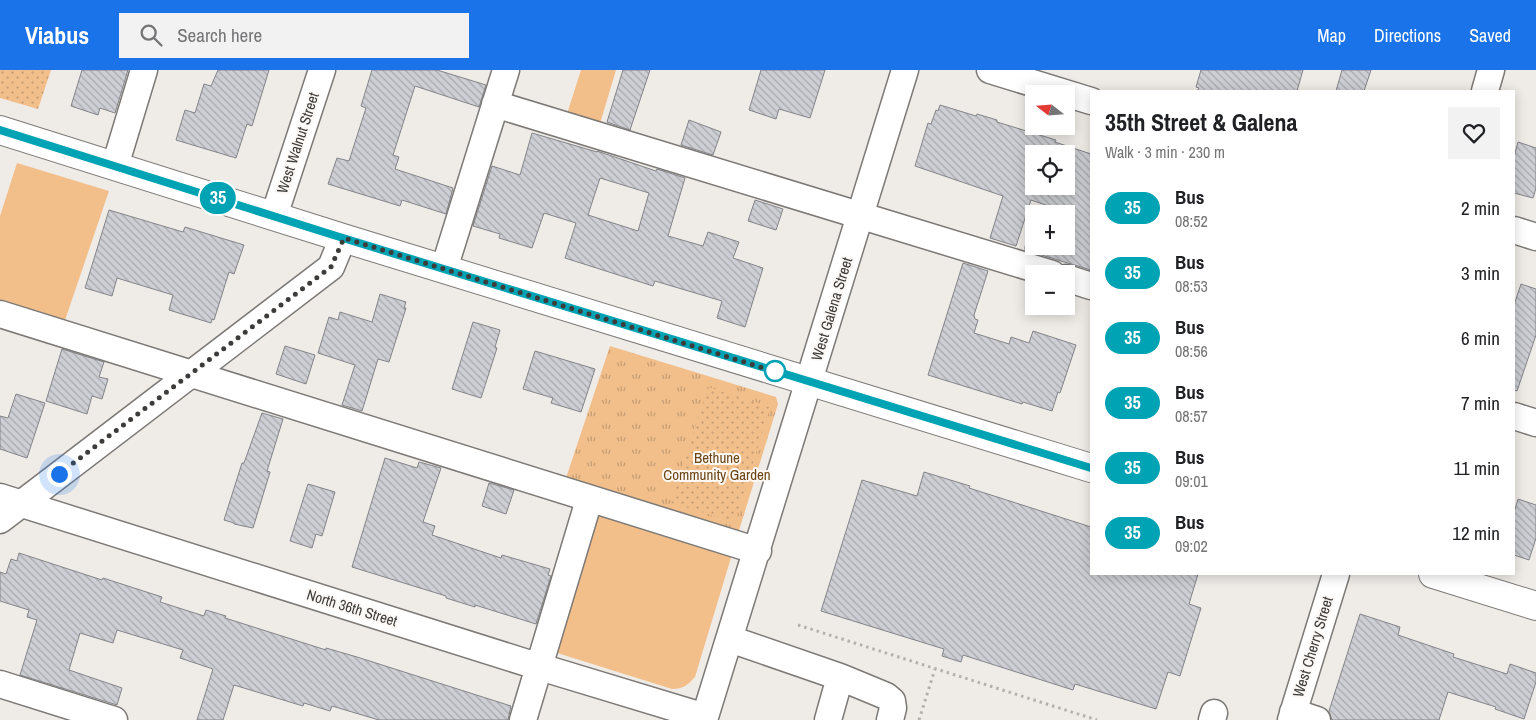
<!DOCTYPE html>
<html lang="en">
<head>
<meta charset="utf-8">
<style>
	body { margin:0; font-family:"Archivo Narrow",sans-serif; background:#f2f2f2; color:#202124; height:100vh; display:flex; flex-direction:column; font-size:19px; white-space:nowrap }
	* { box-sizing:border-box; margin:0 }
	p { font-size:16px; color:#757577 }
	.icon { flex:none; width:28px; height:28px; fill:none; stroke:currentColor; stroke-width:2; stroke-linecap:round; stroke-linejoin:round }
	.map { position:relative; flex:1; overflow:hidden }
	.details { position:absolute; left:1090px; top:20px; width:425px; height:485px; display:flex; flex-direction:column; background:#fff; border-radius:0px; box-shadow:0 2px 12px #0003 }
	.details>* { flex:none }
	.badge { padding:0 10px; border-radius:16px; font-size:18px; line-height:32px }
	.needle { width:32px; rotate:287deg }
	.fabs { position:absolute; left:1025px; top:15px; display:grid; gap:10px }
	.fabs a { display:grid; place-items:center; width:50px; height:50px; border-radius:0px; background:#fff; box-shadow:0 2px 12px #0003; font-size:25px }
	.you { position:absolute; width:25px; height:25px; margin:-12px; border:4px solid #fff; border-radius:50%; background:#1a73e8; box-shadow:0 0 0 8px #1a73e833 }
	.map>.badge { position:absolute; translate:-50% -50%; box-shadow:0 0 0 2px #fff }
	.round { display:grid; place-items:center; flex:none; width:52px; height:52px; border-radius:0px; background:#f2f2f2 }
	.summary { display:flex; align-items:center; justify-content:space-between; height:85px; padding:0 15px }
	h1 { font-size:24px; font-weight:800; line-height:38px }
	ul { padding:0; list-style:none }
	li { display:flex; align-items:center; gap:15px; height:65px; padding:0 15px }
	li div { flex:1 }
	li b { display:block; font-size:19px }
	li em { font-style:normal }
	li .badge { min-width:55px; font-weight:700; text-align:center }
	header { display:flex; align-items:center; gap:30px; box-sizing:border-box; height:70px; padding:0 25px; background:#1a73e8; color:#fff }
	header strong { font-size:24px }
	nav { display:flex; gap:28px; margin-inline-start:auto; font-size:18px }
	.search { width:350px; height:45px; background:#f2f2f2; display:flex; align-items:center; gap:12px; box-sizing:border-box; padding:0 18px; border-radius:0px; color:#757577; font-size:19px }
	.map>svg:first-child { display:block }
	.grass { fill:#f2bf8a }
	.park { fill:url(#park-tufts) }
	.garden { fill:url(#garden-dots) }
	.building { fill:url(#building-back-hatch); stroke:#838489; fill-rule:evenodd }
	.lines { fill:none; stroke-linecap:round; stroke-linejoin:round }
	.minor-casing { stroke:#7c7976; stroke-width:29 }
	.major-casing { stroke:#7c7976; stroke-width:30 }
	.path { stroke:#b4b1ad; stroke-width:3; stroke-dasharray:2.5 4; stroke-linecap:butt }
	.minor { stroke:#fff; stroke-width:26 }
	.major { stroke:#fff; stroke-width:28 }
	.line-casing { stroke:#fff; stroke-width:11 }
	.line { stroke:#00a3b4; stroke-width:8 }
	.walk { stroke:#3d3c3a; stroke-width:5; stroke-dasharray:0 9 }
	.stop-dot { fill:#fff; stroke:#00a3b4; stroke-width:2.5 }
	.labels { text-anchor:middle; stroke-width:4; stroke-linejoin:round; paint-order:stroke }
	.street-label { font-size:15px; fill:#3d3c3a; stroke:#fcf8f5 }
	.park-label { font-size:15px; fill:#6b4412; stroke:#fcf8f5 }
</style>
</head>
<body>
<header>
<strong>Viabus</strong>
<div class="search"><svg class="icon" aria-label="search" viewBox="0 0 24 24"><circle cx="10" cy="10" r="6"/><path d="M15 15l6 6"/></svg>Search here</div>
<nav><a>Map</a><a>Directions</a><a>Saved</a></nav>
</header>
<div class="map">
<svg width="1536" height="650" viewBox="0 0 1536 650">
	<defs>
		<pattern id="park-tufts" width="24" height="20" patternUnits="userSpaceOnUse" patternTransform="scale(1.25)"><rect width="24" height="20" fill="#f2bf8a"/><path d="M3 7l-1-3M5 7V3M7 7l1-3M15 17l-1-3M17 17v-4M19 17l1-3" fill="none" stroke="#c59c72"/></pattern>
		<pattern id="garden-dots" width="8" height="8" patternUnits="userSpaceOnUse" patternTransform="scale(1.25)"><rect width="8" height="8" fill="#f2bf8a"/><path d="M2 2h.1M6 6h.1" fill="none" stroke="#c59c72" stroke-width="1.8" stroke-linecap="round"/></pattern>
		<pattern id="building-back-hatch" width="6" height="6" patternUnits="userSpaceOnUse" patternTransform="scale(1.25)"><rect width="6" height="6" fill="#cecfd4"/><path d="M-1 5l2 2M0 0l6 6M5-1l2 2" fill="none" stroke="#a8a9ad"/></pattern>
	</defs>
	<rect width="100%" height="100%" fill="#efebe7"/>
	<path class="grass" d="M581,0H616L599,57L566,47Z
		M17,93L109,121L63,256L0,236V146Z
		M596,438L733,481L695,607C688,615 683,619 672,619L551,581Z"/>
	<path class="park" d="M610,276L776,327L778,334L737,467L565,411Z"/>
	<path class="garden" d="M0,0H51L38,39L0,28Z
		M708,317L770,337L735,452L671,433Z"/>
	<path class="building" d="M82,0H128L115,43L100,38L98,45L71,36Z
		M218,0H269L252,56L247,54L236,88L176,70L185,40L195,43L204,14L211,16Z
		M372,0H437L486,15L479,37L415,16L393,85L399,87L395,99L453,118L446,144L402,130L400,136L328,114L337,88L349,91L366,38L361,36Z
		M623,0H650L630,60L607,52Z
		M761,0H825L810,48L779,39L776,49L749,40Z
		M1201,0H1303L1297,21H1197L1199,18L1196,17Z
		M1342,0H1371L1364,21H1336Z
		M940,35L976,46L977,44L997,50V52L1056,70L1055,72L1091,84V200L1025,180V176H1066V142L1031,130L1016,176L990,168L1003,126L915,96L928,53L931,54L936,40L938,41ZM1034,84H1066V116H1034Z
		M689,50L721,62L713,85L681,75Z
		M532,63L597,82V81L656,101L657,99L685,108L668,166L703,176L708,162L739,172L733,188L763,198L745,257L717,248L722,231L655,211L653,216L565,188L576,153L544,143L532,178L499,168L500,164L473,156L492,96L520,105ZM600,108L649,123L638,161L588,145Z
		M1518,72L1536,78V118L1533,128L1514,123V87Z
		M755,130L783,139L776,160L748,151Z
		M109,140L183,162L185,157L244,175L234,204L229,202L214,250L212,249L211,253L169,240L173,225L117,208L112,226L85,218Z
		M963,193L988,201L974,245L975,249L978,250L974,263L1009,274L1011,267L1029,273L1033,261L1076,275L1060,323L1058,322L1052,341L1023,332L1022,334L928,305Z
		M1521,214L1536,219V265L1517,321L1514,320V235Z
		M380,224L406,232L404,238H406L389,292L378,289L362,341L342,335L355,295L318,283L329,247L338,250L340,242L372,252Z
		M473,252L500,260L495,277L497,278L481,328L452,319Z
		M285,276L315,285L306,314L276,304Z
		M62,279L104,292L99,307L108,309L102,329L92,326L87,344L46,331Z
		M535,281L595,299L581,342L551,333L553,328L523,319Z
		M16,324L45,333L27,388L0,379V346L8,348Z
		M262,343L283,349L267,401L270,402L253,458L234,454V453L224,450L242,393H244Z
		M385,388L417,398L419,392L441,398L423,452L435,456L432,465L501,488L502,485L550,499L548,505L551,506L536,554L475,535V537L446,528V526L352,497Z
		M924,402L970,416L969,418L1091,457V504H1198L1189,534L1201,538L1180,606L1168,602L1156,639L1075,614L1073,620L963,585L961,592L942,586L944,579L821,541L862,410L917,426Z
		M489,413L514,420L506,444L482,436Z
		M308,414L335,422L322,466L316,464L312,478L290,471Z
		M1518,429L1536,435V468L1529,490L1514,485V443Z
		M19,483L102,510L103,508L162,527L160,532L204,546L206,540L226,546L225,548L326,580V578L357,587L511,636L508,650H379L332,636L330,641L304,633L303,636L234,615L223,650H197L213,599L180,588L183,580L117,560L113,573L80,563L69,600L122,618L117,635L20,605L37,550L27,547L29,540L0,531V502L6,504L11,489L17,491Z
		M1360,544L1400,557L1398,565L1454,584L1453,587L1507,604L1510,594L1536,603V612L1524,649L1495,639L1496,637L1448,622L1439,650H1332L1329,641Z"/>
	<g class="lines">
		<g class="minor-casing">
			<path id="minor" d="M990,0L1091,31
				M1485,21L1491,0
				M495,34L1052,204
				M115,96L144,0
				M274,146L322,0
				M1514,160L1536,167
				M444,199L506,0
				M1066,208L1091,216
				M0,244L758,481
				M1514,346L1536,353
				M0,427L540,597L705,647
				M0,450L331,197L343,168
				M730,569L840,607L886,626L892,631L893,638L890,650
				M0,614L114,650
				M1293,642L1317,650
				M523,650L589,430
				M704,650L905,0
				M828,650L840,607
				M1212,650L1214,643
				M1291,650L1336,504"/>
		</g>
		<g class="major-casing">
			<path id="major" d="M0,60L343,168L1091,398
				M1433,504L1536,536"/>
		</g>
		<path class="path" d="M798,555L1097,650
			M919,650L935,599"/>
		<use href="#minor" class="minor"/>
		<use href="#major" class="major"/>
	</g>
	<g class="lines">
		<g class="line-casing">
			<path id="line" d="M0,60L330,164L1091,398"/>
		</g>
		<use href="#line" class="line"/>
		<path class="walk" d="M59,404L331,197L344,168L783,304L775,301"/>
	</g>
	<circle class="stop-dot" cx="775" cy="301" r="10"/>
	<g class="labels">
		<g class="street-label">
			<text transform="translate(298 73) rotate(-72)" y="5">West Walnut Street</text>
			<text transform="translate(832 239) rotate(-73)" y="5">West Galena Street</text>
			<text transform="translate(352 538) rotate(17)" y="5">North 36th Street</text>
			<text transform="translate(1313 577) rotate(-73)" y="5">West Cherry Street</text>
		</g>
		<g class="park-label">
			<text x="717" y="393">Bethune<tspan x="717" dy="17">Community Garden</tspan></text>
		</g>
	</g>
</svg>
<div class="fabs">
<a><svg class="needle" viewBox="-14 -14 28 28"><path d="M0-13l5 13h-10z" fill="#e53935"/><path d="M0 13l5-13h-10z" fill="#757577"/></svg></a>
<a><svg class="icon" aria-label="locate" viewBox="0 0 24 24"><circle cx="12" cy="12" r="6"/><path d="M12 2v4M12 18v4M2 12h4M18 12h4"/></svg></a>
<a>+</a>
<a>−</a>
</div>
<div class="you" style="left:59px;top:404px"></div>
<b class="badge" style="left:218px;top:128px;background:#00a3b4;color:#fff">35</b>
<section class="details">
<div class="summary"><div><h1>35th Street &amp; Galena</h1><p>Walk · 3 min · 230 m</p></div><a class="round"><svg class="icon" aria-label="heart" viewBox="0 0 24 24"><path d="M12 20l-8-8c-3-5 5-10 8-4 3-6 11-1 8 4z"/></svg></a></div>
<ul>
<li><span class="badge" style="background:#00a3b4;color:#fff">35</span><div><b>Bus</b><p>08:52</p></div><em>2 min</em></li>
<li><span class="badge" style="background:#00a3b4;color:#fff">35</span><div><b>Bus</b><p>08:53</p></div><em>3 min</em></li>
<li><span class="badge" style="background:#00a3b4;color:#fff">35</span><div><b>Bus</b><p>08:56</p></div><em>6 min</em></li>
<li><span class="badge" style="background:#00a3b4;color:#fff">35</span><div><b>Bus</b><p>08:57</p></div><em>7 min</em></li>
<li><span class="badge" style="background:#00a3b4;color:#fff">35</span><div><b>Bus</b><p>09:01</p></div><em>11 min</em></li>
<li><span class="badge" style="background:#00a3b4;color:#fff">35</span><div><b>Bus</b><p>09:02</p></div><em>12 min</em></li>
</ul>
</section>
</div>
</body>
</html>
